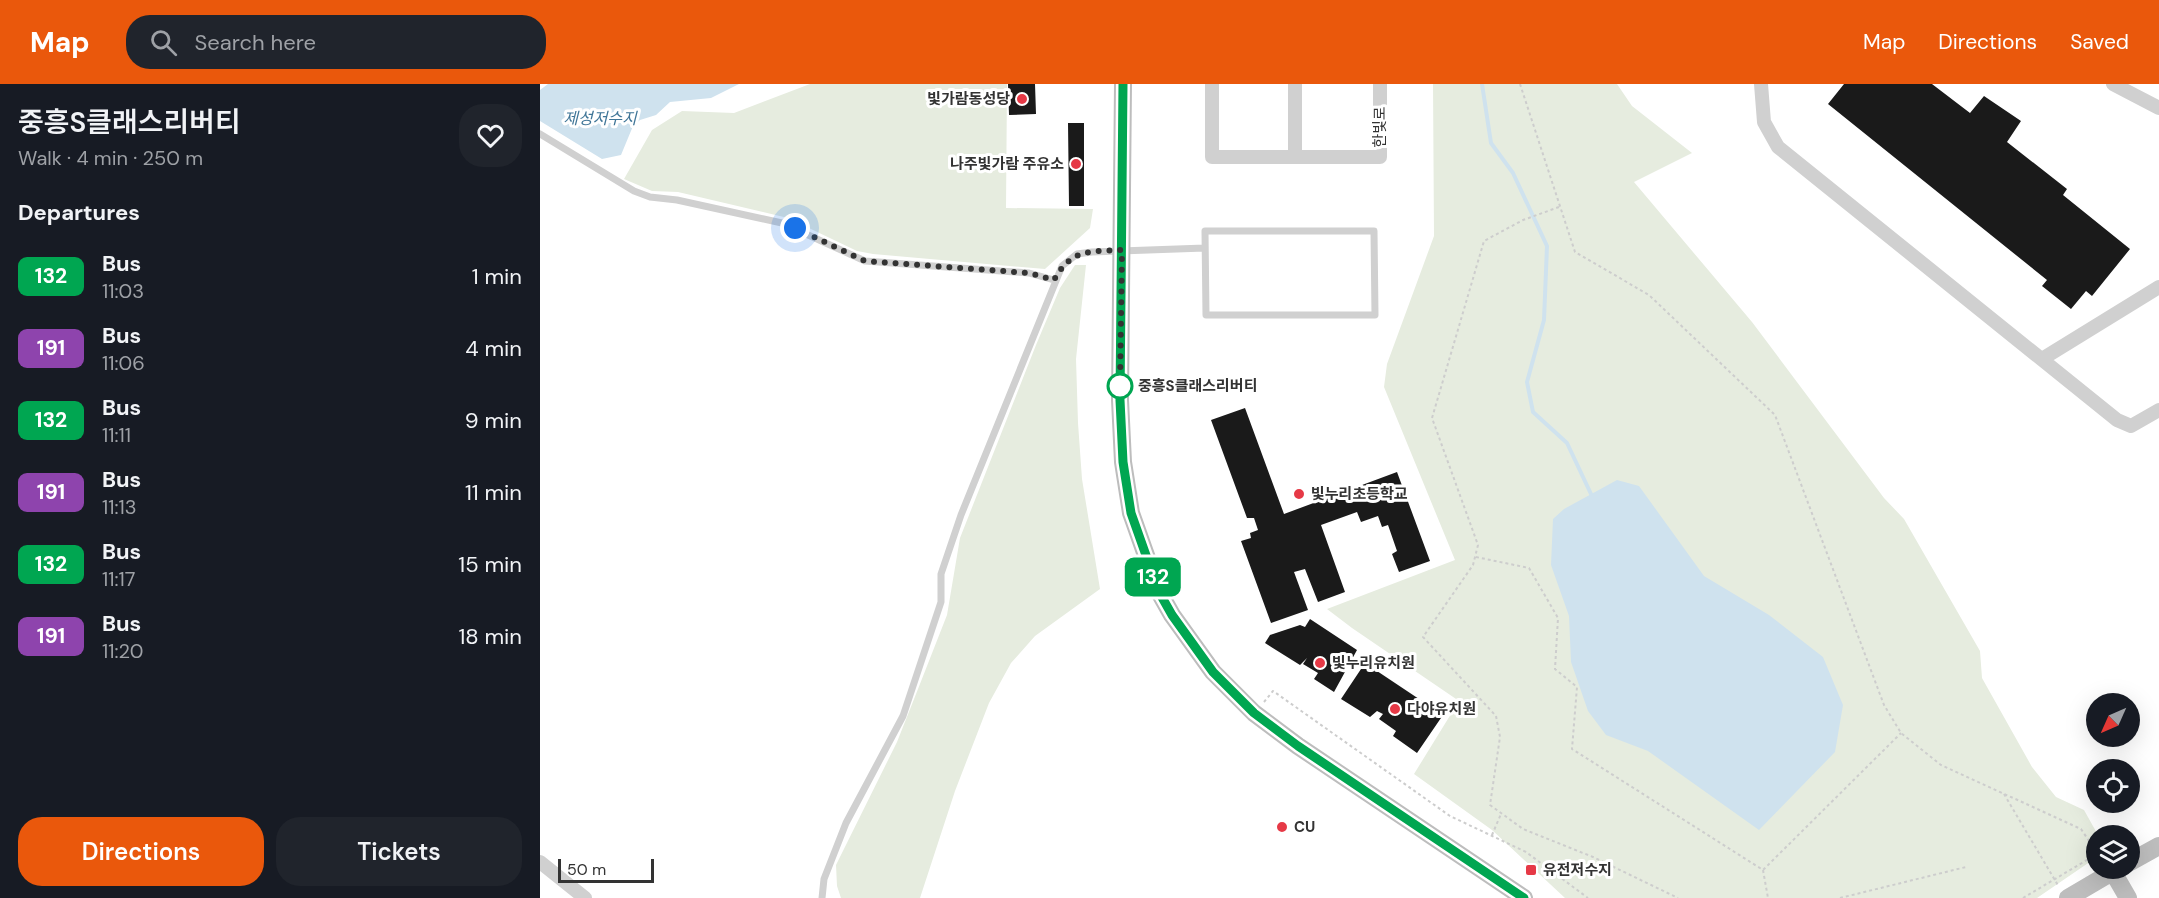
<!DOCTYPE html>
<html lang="en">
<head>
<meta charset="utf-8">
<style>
	body { margin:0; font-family:"DM Sans","Noto Sans KR",sans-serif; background:#20242c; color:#f1f3f6; height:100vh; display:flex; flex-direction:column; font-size:22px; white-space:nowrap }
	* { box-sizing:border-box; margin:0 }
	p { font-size:20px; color:#9ea1a6 }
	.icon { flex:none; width:33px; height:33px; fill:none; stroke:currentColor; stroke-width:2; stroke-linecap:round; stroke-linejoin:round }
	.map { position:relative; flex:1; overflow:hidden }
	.details { display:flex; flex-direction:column; background:#171b24; width:540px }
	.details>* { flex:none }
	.badge { padding:0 12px; border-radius:9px; font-size:21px; line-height:39px }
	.needle { width:39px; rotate:225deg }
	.buttons { position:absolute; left:1546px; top:609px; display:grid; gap:12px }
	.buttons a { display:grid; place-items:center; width:54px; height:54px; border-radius:50%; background:#171b24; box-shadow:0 6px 24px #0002; font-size:30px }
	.scale { position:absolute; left:18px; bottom:15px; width:96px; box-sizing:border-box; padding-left:6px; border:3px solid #333; border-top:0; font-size:16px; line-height:21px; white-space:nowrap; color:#333; -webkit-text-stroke:4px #fff; paint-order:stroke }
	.you { position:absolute; width:30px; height:30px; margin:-15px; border:4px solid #fff; border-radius:50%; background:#1a73e8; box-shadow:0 0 0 9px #1a73e833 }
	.map>.badge { position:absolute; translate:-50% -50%; box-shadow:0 0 0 3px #fff }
	h2 { padding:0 18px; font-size:22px; line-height:54px }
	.round { display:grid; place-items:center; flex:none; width:63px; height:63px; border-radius:24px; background:#20242c }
	.headline { display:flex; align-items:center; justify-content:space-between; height:102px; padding:0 18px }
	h1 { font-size:28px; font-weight:600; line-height:45px }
	.primary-button { display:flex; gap:12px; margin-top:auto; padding:12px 18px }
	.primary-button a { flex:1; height:69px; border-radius:24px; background:#ea580c; color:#fff; font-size:24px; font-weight:600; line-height:69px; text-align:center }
	.primary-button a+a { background:#20242c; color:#f1f3f6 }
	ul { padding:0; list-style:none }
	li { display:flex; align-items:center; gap:18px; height:72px; padding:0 18px }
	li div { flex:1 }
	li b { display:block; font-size:22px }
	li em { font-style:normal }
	li .badge { min-width:66px; font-weight:700; text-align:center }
	header { display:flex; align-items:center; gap:36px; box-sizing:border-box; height:84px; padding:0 30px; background:#ea580c; color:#fff }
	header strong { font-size:28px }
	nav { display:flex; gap:33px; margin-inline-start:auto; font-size:21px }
	.search { width:420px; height:54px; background:#20242c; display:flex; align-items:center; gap:15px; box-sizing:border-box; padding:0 21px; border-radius:24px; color:#9ea1a6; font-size:22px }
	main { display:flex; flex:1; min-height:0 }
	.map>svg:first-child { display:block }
	.green { fill:#e6ecdf }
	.water { fill:#cfe2ee }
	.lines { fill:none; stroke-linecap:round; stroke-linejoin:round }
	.stream { stroke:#cfe2ee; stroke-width:4 }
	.building { fill:#1a1a1a }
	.path { stroke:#cdcdcd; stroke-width:2; stroke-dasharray:3 3; stroke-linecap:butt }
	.lane { stroke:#d0d0d0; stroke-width:7 }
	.street { stroke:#d0d0d0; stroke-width:14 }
	.secondary { stroke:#bdbdbd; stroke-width:18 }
	.line-casing { stroke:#fff; stroke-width:14 }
	.line { stroke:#00a651; stroke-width:9 }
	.walk { stroke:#333; stroke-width:6; stroke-dasharray:0 10.8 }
	.poi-dot { fill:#e63946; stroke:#fff; stroke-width:2 }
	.stop-dot { fill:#fff; stroke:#00a651; stroke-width:3 }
	.labels { text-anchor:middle; stroke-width:6; stroke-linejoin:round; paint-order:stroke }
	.poi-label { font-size:15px; font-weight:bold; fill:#333; stroke:#fff; text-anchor:start }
	.street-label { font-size:15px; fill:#333; stroke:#fff }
	.stop-label { font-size:15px; font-weight:bold; fill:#333; stroke:#fff; text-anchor:start }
	.water-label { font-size:16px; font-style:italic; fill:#3f7597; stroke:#fff }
</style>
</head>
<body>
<header>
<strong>Map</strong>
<div class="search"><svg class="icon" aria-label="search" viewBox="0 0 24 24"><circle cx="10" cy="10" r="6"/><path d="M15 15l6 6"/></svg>Search here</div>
<nav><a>Map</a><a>Directions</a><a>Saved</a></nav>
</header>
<main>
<section class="details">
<div class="headline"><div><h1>중흥S클래스리버티</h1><p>Walk · 4 min · 250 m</p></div><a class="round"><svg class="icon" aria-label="heart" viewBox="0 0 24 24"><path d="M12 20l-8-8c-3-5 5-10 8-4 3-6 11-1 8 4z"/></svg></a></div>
<h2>Departures</h2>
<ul>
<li><span class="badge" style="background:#00a651;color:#fff">132</span><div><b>Bus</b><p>11:03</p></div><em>1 min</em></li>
<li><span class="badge" style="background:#8e44ad;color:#fff">191</span><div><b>Bus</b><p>11:06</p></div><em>4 min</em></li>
<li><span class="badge" style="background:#00a651;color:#fff">132</span><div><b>Bus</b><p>11:11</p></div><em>9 min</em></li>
<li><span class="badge" style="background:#8e44ad;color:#fff">191</span><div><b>Bus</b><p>11:13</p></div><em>11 min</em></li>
<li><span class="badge" style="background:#00a651;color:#fff">132</span><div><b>Bus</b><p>11:17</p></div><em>15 min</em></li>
<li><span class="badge" style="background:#8e44ad;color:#fff">191</span><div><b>Bus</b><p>11:20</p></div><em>18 min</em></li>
</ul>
<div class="primary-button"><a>Directions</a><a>Tickets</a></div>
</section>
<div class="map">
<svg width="1619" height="814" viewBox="0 0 1619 814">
	<rect width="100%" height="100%" fill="#fff"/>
	<path class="green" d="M270,0H467L466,124L553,125L550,144L505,185L333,170L317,167L248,134L138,108L112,107L84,95L112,46L142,27L194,29Z
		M893,0H1077L1092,22L1152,69L1094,98L1212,238L1344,414L1364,435L1440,567L1442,594L1492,683L1516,713L1544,726L1558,751L1557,773L1497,814H1025L952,746L874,690L919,617L812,544L787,525L915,476L844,303L847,280L894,152Z
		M535,181H546L536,275L538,339L542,395L560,505L495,552L471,579L449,619L415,707L380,814H301L297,802L296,781L357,658L378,605L407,531L420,454L496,261L520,204Z"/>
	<path class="water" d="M8,0H199L171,14L130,18L116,31L100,36L93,42L81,71L62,75L0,37V6Z
		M1077,396L1099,402L1164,492L1229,531L1283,573L1303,621L1295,668L1219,746L1108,667L1066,651L1048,627L1031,578L1029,532L1011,481L1013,435L1024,425Z"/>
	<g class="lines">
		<path class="stream" d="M942,0L951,59L973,89L1007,162L1004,236L987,298L993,328L1027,359L1051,410"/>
	</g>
	<path class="building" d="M468,0H495L496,30L469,31Z
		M1304,0H1392L1430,29L1444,12L1481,37L1467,58L1527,105L1523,111L1590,165L1552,212L1546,207L1531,225L1502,202L1507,196L1288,20Z
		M528,39H544V122H529Z
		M705,324L744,430L857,388L890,477L859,488L852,470L857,467L848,441L842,443L838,432L821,438L817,428L781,441L805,508L778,518L765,485L754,488L768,526L731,539L701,457L711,454L710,449L718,446L714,434H707L671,336Z
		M770,535L817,566L794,608L774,595L778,589L763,580L767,574L760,581L725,559L730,551L760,541L765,543Z
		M825,579L903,631L877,669L853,652L856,647L839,635L843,630L837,627L830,633L801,615Z"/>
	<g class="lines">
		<path class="path" d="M980,0L1035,168L1109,211L1235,331L1344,621L1361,649L1401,681L1541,745L1557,769
			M1019,123L983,136L944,157L892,334L938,461L933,481L883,553L956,632L960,653L950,721L983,745L1053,773L1138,814
			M936,473L989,484L1018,534L1015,585L1037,603L1032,665L1223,786L1361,649
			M724,618L733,607L910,732L986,768L1048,814
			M1464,710L1519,803
			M952,751L961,730
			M1223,786L1228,814
			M1300,814L1426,783
			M1483,814L1557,770"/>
		<path class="lane" d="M0,50L94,107L110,113L137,116L242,139L325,177L489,189L514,196
			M665,147H834L835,231H666Z
			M282,814L284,795L306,739L363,632L401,518V490L421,431L522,182L537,170L552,168L665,164"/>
		<path class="street" d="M672,0V73H840V0
			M755,0V73
			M1221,0L1224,38L1238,63L1577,336L1591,342L1619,326
			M1573,0L1619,24
			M1502,275L1619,203
			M0,778L45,814"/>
		<path class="secondary" d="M583,0L580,316L583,378L591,429L619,508L632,531L673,588L714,629L758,662L984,814
			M1590,778L1619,762
			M1573,788L1588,814
			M1528,814L1579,784"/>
	</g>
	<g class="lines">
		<g class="line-casing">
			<path id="line" d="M583,0L580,316L583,378L591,429L619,508L632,531L673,588L714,629L758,662L984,814"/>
		</g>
		<use href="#line" class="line"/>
		<path class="walk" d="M255,144L325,177L489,189L514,196C532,164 549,168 582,166L580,302"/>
	</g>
	<g class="poi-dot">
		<circle cx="482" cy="15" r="6"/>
		<circle cx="536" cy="80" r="6"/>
		<circle cx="759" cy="410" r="6"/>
		<circle cx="780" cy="579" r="6"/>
		<circle cx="855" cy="625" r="6"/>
		<circle cx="742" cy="743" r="6"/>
		<rect x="985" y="780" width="12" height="12" rx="3"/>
	</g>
	<circle class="stop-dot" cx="580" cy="302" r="12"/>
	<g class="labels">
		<g class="poi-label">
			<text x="470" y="20" text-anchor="end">빛가람동성당</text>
			<text x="524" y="85" text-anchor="end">나주빛가람 주유소</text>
			<text x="771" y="415">빛누리초등학교</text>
			<text x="792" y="584">빛누리유치원</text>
			<text x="867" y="630">다야유치원</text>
			<text x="754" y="748">CU</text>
			<text x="1003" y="791">유전저수지</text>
		</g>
		<g class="street-label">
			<text transform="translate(840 43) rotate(-90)" y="5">한빛로</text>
		</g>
		<g class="stop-label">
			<text x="598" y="307">중흥S클래스리버티</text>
		</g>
		<g class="water-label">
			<text x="60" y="40">제성저수지</text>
		</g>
	</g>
</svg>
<div class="buttons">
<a><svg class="needle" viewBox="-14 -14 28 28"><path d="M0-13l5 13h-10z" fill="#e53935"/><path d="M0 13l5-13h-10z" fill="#9ea1a6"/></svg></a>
<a><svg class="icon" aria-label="locate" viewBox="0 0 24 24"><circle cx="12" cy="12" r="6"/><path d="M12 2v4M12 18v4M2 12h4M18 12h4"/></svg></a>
<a><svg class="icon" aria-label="layers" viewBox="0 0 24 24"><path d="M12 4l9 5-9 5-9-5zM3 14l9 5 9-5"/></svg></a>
</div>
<div class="scale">50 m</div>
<div class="you" style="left:255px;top:144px"></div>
<b class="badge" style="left:613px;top:493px;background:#00a651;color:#fff">132</b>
</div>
</main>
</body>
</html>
